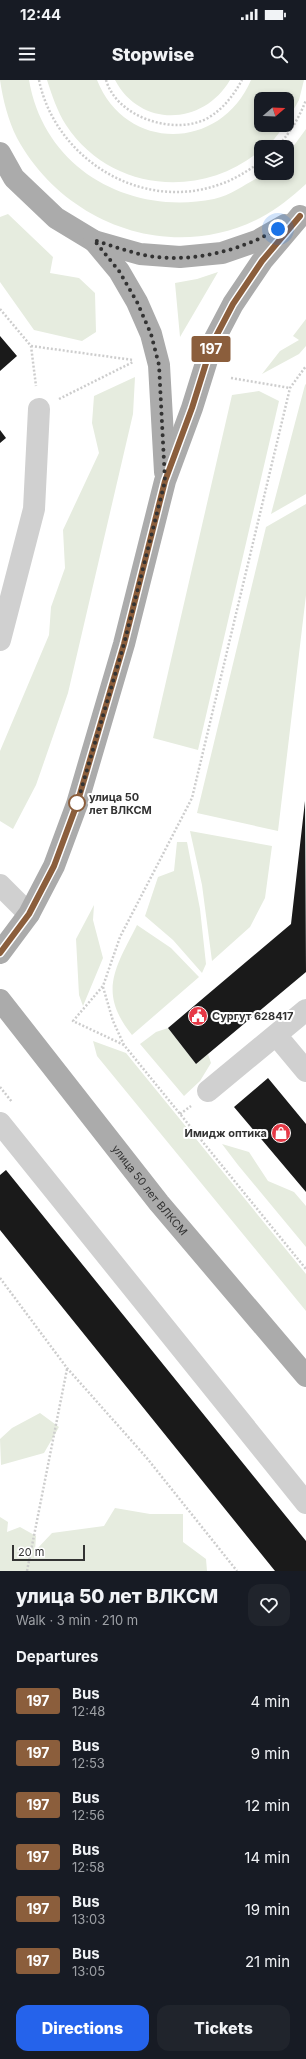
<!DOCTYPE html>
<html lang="en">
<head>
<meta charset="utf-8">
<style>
	body { margin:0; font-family:Inter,sans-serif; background:#20242c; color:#f1f3f6; height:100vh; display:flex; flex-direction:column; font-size:15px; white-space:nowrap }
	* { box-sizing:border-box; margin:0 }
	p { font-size:13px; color:#9ea1a6 }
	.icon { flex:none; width:22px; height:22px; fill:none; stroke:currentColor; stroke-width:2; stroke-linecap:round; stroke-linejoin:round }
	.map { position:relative; height:1491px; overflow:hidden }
	.drawer { display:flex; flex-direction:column; background:#171b24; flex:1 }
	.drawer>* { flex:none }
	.badge { padding:0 8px; border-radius:3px; font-size:14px; line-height:26px }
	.needle { width:26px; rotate:71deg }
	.controls { position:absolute; left:254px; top:12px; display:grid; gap:8px }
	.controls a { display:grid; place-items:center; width:40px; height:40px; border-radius:8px; background:#171b24; box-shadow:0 2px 6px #0003; font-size:20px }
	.scale { position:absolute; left:12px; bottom:10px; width:73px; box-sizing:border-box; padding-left:4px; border:2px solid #333; border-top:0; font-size:11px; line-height:14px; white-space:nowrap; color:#333; -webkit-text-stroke:3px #fff; paint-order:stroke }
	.you { position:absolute; width:20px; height:20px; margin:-10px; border:3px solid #fff; border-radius:50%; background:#1a73e8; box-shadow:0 0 0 6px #1a73e833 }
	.map>.badge { position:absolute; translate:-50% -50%; box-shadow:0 0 0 2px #fff }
	h2 { padding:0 16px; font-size:15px; line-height:36px }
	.round { display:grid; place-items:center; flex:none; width:42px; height:42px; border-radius:12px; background:#20242c }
	.headline { display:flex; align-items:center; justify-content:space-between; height:68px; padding:0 16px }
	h1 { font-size:19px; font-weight:800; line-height:30px }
	.button { display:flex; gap:8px; margin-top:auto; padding:8px 16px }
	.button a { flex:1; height:46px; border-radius:12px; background:#2563eb; color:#fff; font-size:16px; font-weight:800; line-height:46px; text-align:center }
	.button a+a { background:#20242c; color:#f1f3f6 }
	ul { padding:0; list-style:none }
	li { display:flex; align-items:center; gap:12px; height:52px; padding:0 16px }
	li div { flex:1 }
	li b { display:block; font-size:15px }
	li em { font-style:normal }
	li .badge { min-width:44px; font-weight:700; text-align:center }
	.status { display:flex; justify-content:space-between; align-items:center; height:28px; padding:0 20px; background:#171b24; direction:ltr }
	.status svg { height:11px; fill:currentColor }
	header { display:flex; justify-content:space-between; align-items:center; height:52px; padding:0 16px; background:#171b24; font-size:18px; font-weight:800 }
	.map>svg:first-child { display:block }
	.green { fill:#e6ecdf }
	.building { fill:#1a1a1a }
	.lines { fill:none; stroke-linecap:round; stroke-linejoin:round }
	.path { stroke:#cdcdcd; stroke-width:2.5; stroke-dasharray:2 2; stroke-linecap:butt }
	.minor { stroke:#d0d0d0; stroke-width:22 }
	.major { stroke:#ababab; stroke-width:22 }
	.line-casing { stroke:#fff; stroke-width:9 }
	.line { stroke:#8b5e3c; stroke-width:6 }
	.walk { stroke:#333; stroke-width:4; stroke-dasharray:0 7.2 }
	.stop-dot { fill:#fff; stroke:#8b5e3c; stroke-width:2 }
	.labels { text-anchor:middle; stroke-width:4; stroke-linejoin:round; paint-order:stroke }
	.stop-label { font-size:11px; font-weight:bold; fill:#333; stroke:#fff; text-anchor:start }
	.poi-label { font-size:11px; font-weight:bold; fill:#333; stroke:#fff; text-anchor:start }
	.street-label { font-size:11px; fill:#333; stroke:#fff }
</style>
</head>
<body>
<div class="status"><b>12:44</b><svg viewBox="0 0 49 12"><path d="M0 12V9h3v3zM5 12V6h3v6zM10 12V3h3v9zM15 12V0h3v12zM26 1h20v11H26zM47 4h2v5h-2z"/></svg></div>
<header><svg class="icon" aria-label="menu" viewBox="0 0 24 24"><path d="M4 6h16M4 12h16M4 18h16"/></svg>Stopwise<svg class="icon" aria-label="search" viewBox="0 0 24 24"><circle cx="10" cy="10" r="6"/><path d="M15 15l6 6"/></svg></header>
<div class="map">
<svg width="306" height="1491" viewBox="0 0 306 1491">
	<rect width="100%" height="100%" fill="#fff"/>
	<path class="green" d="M0,0H29C44,89 129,136 214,119C235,114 248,101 266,94C271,91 281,93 287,93V75L306,49V104C292,117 277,129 260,138C170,184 64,144 17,58C8,40 3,20 0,0Z
		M47,0H97C126,73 221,71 251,0H304L299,20L287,41V19H261V45H285C279,52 271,67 261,67V70C202,120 110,112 66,45C57,31 52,15 47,0Z
		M115,0H230C204,45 141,49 115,0Z
		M8,134L53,177L50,193L79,198L95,213L96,252L82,261L34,250L0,202V137Z
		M218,192L180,257L175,203L197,199Z
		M306,239V266L299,274L262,294L280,271L299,260L293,256Z
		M135,297L133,334L68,613L36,705L13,749L0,741V671L49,555L51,527L65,488L63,450L99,373L92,343L94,316Z
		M306,304V414L271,434L305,305Z
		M259,311L279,321L198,670L153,658L232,315Z
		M306,424V515L278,751L197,733L266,447Z
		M190,751L272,766L265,818L250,847L212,881L202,805Z
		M177,762H187L200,829L206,884L202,893L173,860L145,836L158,797L174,791Z
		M94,825L93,840L103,878L83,926L79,915L76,859Z
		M137,845L171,868L199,897L132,955C97,912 116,887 137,845Z
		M168,948L196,984L208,974L211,983L200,1001L184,1016L140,964L156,952Z
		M93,961L126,973L306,1194V1231L97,976Z
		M222,1064L249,1072L268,1101L294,1112L306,1126V1167L238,1085Z
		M40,1333L59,1347L44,1373L1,1385L0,1359L12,1348Z
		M115,1428L150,1434H183V1462L206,1479L207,1491H0V1437L8,1442L7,1452L20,1447L36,1456L35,1471L52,1453L104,1446Z"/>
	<path class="building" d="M0,256L17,276L0,291Z
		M0,350L6,358L0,363Z
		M305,721L306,892L196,984L168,948L291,844Z
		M268,998L306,1044V1112L234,1027Z
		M6,1090L306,1461V1491H275L0,1150V1095Z"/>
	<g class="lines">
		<path class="path" d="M39,0C55,78 140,132 218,105C234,100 247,91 261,82
			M106,0C117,38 175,56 208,38C224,28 233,16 242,0
			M277,67C290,53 299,38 306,20
			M0,229L31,266L36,306
			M31,266L133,280
			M231,298L290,308
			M59,319L133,282
			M103,907L113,941L124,965L306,1189
			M124,965L73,941L103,906L120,857L192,718L290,308L306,286
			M0,1007L12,1022
			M180,1034L191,1026
			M0,1198L67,1288L146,1377L237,1491
			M27,1491L67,1289"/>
		<path class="minor" d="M0,560L34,429L39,329
			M0,805L29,834
			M276,955L306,991
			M208,1011L306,930
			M0,1043L306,1423"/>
		<g class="major">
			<path d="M0,73L14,98L56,138L94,161L140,174L180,177L222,173L257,161L285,145"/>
			<path d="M94,161L119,191L137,222L151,254L159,285L165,392"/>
			<path d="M0,873L29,834L54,786L77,724L124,564L165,401L192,328L212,264L233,224L262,181L300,136"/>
			<path id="s1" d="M0,920L159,1123L306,1296"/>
		</g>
	</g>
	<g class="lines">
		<g class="line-casing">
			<path id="line" d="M0,873L29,834L54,786L77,724L124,564L165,401L192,328L212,264L233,224L262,181L300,136"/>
		</g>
		<use href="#line" class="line"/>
		<path class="walk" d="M77,723V724L124,564L165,401L159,285L151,254L137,222L119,191L94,160C109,165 124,170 139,174C186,185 238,172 278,149"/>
	</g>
	<defs>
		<g id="civic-disc" transform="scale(1)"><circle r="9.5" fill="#e63946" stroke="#fff"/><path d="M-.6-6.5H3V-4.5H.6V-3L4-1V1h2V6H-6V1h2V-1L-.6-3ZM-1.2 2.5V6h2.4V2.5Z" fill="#fff"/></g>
		<g id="shop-disc" transform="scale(1)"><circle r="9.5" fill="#e63946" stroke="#fff"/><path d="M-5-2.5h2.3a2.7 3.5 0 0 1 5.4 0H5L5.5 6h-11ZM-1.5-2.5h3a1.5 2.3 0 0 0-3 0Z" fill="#fff"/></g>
	</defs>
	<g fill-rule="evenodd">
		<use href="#civic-disc" x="198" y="936"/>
		<use href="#shop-disc" x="281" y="1053"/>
	</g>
	<circle class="stop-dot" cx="77" cy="723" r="8"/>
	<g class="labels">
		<g class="stop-label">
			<text x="89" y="721">улица 50<tspan x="89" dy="13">лет ВЛКСМ</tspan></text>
		</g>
		<g class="poi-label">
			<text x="212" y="940">Сургут 628417</text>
			<text x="267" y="1057" text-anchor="end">Имидж оптика</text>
		</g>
		<g class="street-label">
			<text dy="4" stroke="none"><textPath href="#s1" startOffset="242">улица 50 лет ВЛКСМ</textPath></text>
		</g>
	</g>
</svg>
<div class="controls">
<a><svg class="needle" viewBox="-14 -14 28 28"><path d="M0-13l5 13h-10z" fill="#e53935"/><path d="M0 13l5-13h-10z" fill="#9ea1a6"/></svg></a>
<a><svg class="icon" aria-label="layers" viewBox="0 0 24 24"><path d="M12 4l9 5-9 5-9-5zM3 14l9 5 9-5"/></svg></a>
</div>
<div class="scale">20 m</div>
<div class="you" style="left:278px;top:149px"></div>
<b class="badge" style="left:211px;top:269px;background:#8b5e3c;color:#fff">197</b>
</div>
<section class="drawer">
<div class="headline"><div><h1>улица 50 лет ВЛКСМ</h1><p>Walk · 3 min · 210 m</p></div><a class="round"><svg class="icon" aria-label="heart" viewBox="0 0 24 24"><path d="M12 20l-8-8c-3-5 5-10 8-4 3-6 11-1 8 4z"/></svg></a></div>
<h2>Departures</h2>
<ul>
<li><span class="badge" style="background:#8b5e3c;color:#fff">197</span><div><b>Bus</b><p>12:48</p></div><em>4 min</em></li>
<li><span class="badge" style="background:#8b5e3c;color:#fff">197</span><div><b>Bus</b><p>12:53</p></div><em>9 min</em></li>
<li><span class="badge" style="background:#8b5e3c;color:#fff">197</span><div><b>Bus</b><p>12:56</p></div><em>12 min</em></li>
<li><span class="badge" style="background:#8b5e3c;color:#fff">197</span><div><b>Bus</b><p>12:58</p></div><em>14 min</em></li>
<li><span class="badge" style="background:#8b5e3c;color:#fff">197</span><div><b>Bus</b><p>13:03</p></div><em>19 min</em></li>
<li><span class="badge" style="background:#8b5e3c;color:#fff">197</span><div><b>Bus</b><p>13:05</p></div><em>21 min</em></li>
</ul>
<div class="button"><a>Directions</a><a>Tickets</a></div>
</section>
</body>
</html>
